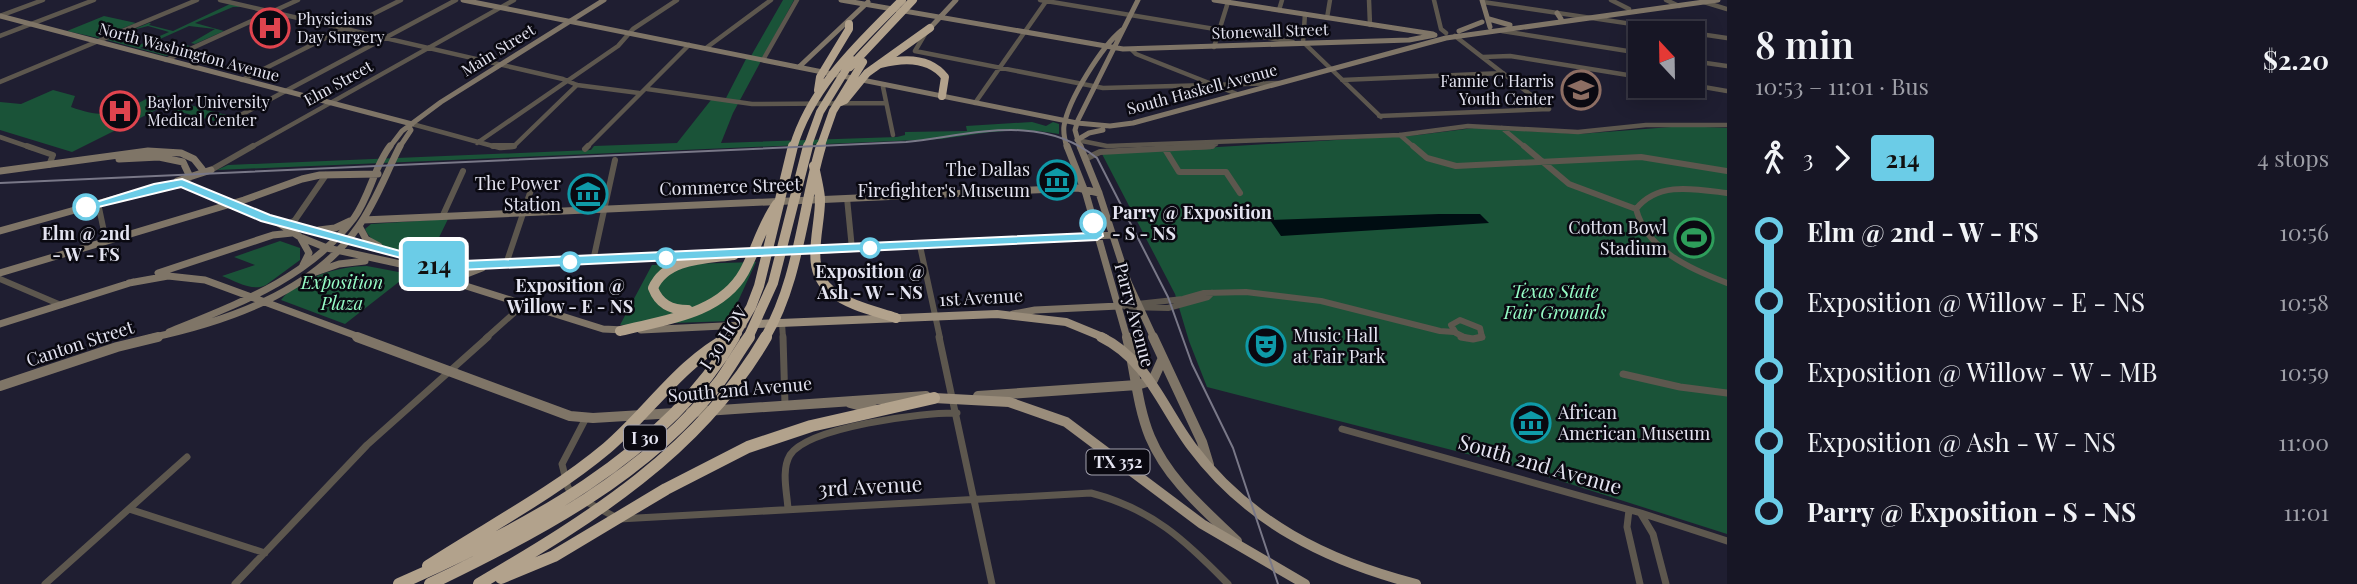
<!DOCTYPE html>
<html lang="en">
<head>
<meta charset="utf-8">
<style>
	body { margin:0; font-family:"Playfair Display",serif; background:#242332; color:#f1f3f6; height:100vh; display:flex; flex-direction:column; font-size:26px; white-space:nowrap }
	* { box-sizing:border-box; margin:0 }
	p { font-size:23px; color:#9e9fa7 }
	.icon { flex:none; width:38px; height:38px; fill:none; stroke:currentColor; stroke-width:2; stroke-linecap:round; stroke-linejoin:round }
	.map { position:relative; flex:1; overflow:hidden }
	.drawer { display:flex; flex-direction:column; background:#171625; width:630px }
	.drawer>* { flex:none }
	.badge { padding:0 14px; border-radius:5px; font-size:24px; line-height:46px }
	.needle { width:46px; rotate:338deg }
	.buttons { position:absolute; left:1628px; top:21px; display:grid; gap:14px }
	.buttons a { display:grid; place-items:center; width:77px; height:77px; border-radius:0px; background:#171625; box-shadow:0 4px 18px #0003,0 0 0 2px #363542; font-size:35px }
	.map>.badge { position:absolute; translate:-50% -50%; box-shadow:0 0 0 4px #fff }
	.legs { display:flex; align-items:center; gap:10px; height:77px; padding:0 28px; font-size:23px }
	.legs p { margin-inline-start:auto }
	.headline { display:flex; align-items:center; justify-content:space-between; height:119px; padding:0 28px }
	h1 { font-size:38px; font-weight:600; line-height:52px }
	ul { padding:0 28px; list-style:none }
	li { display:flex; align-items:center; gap:24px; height:70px; font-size:26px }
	li i { display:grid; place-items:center; width:10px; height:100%; margin:0 9px; background:currentColor }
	li i::after { content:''; width:18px; height:18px; margin:-9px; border:5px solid; border-radius:50%; background:#171625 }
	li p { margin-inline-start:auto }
	li:first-child i { background:linear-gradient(#0000 50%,currentColor 0) }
	li:last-child i { background:linear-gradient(currentColor 50%,#0000 0) }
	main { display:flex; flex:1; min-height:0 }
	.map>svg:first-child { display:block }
	.green { fill:#1a5338 }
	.water { fill:#000d12 }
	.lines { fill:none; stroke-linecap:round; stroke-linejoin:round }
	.street-far2 { stroke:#5d574e; stroke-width:4.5 }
	.street-far1 { stroke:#5d574e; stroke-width:6 }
	.street { stroke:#5d574e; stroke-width:7 }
	.secondary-far2 { stroke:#7f7567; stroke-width:5 }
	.secondary-far1 { stroke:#7f7567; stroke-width:7 }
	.secondary { stroke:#7f7567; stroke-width:10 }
	.primary-far1 { stroke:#9a8d7b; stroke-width:8 }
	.primary { stroke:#9a8d7b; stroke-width:10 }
	.highway-far2 { stroke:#b2a28c; stroke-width:8 }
	.highway-far1 { stroke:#b2a28c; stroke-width:10 }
	.highway { stroke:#b2a28c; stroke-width:12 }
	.tram { stroke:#797888; stroke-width:2 }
	.line-1 { fill:#6bcce7; stroke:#fff; stroke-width:2 }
	.stop-1-dot { fill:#fff; stroke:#6bcce7; stroke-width:3.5 }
	.labels { text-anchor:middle; stroke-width:5; stroke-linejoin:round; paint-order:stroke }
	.far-poi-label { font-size:16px; fill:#e4e4f1; stroke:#0a0911; text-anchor:start }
	.far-street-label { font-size:16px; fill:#e4e4f1; stroke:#0a0911 }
	.shield { fill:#0a0911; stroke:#a3a2ae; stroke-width:2 }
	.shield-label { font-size:16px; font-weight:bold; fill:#e4e4f1 }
	.poi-label { font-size:18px; fill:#e4e4f1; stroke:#0a0911; text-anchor:end }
	.street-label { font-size:18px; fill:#e4e4f1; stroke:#0a0911 }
	.stop-label { font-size:18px; font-weight:bold; fill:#e4e4f1; stroke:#0a0911 }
	.park-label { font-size:18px; font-style:italic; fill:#96fdc6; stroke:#0a0911 }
	.near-street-label { font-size:21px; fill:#e4e4f1; stroke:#0a0911 }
</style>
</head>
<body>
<main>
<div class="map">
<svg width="1727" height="584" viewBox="0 0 1727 584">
	<rect width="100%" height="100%" fill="#1f1e31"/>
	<path class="green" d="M783,0H794L733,113L721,143L897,137L905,135V132L967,131L966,126L1032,122L1046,126L1053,122L1059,124V134C1019,126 982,133 941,139L217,170L228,165L591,150L594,146L677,143L711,100L729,99L726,98L746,59L751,56Z
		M230,4L243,7H233L195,23L224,31L195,44L191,43L215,29L189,26L140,48L164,54L186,45L190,46L166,56L107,40L127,34L117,39L139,45L169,32L148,26L129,31L149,23H151L149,25L173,31Z
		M104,16L136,23L98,38L67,31Z
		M53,90L75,96L71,107C109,121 120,112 154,95L230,116L218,122L162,107L72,152L0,130V102L21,104Z
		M1684,126L1727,128V534L1514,466L1207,387L1189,341L1175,294L1102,154L1418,135L1474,128L1579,134Z
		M448,219L430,256C409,253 374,251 365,229L371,224Z
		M280,241L300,248V260L266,285C253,292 235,281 222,276L255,265L234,257Z
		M756,262L729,321L620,325L652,265Z
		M367,266L409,274L345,324L281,300C298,278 339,266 367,266Z"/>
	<path class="water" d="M1439,214H1480L1489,223L1281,236L1270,220Z"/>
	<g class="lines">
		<path class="street-far2" d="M220,0L563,79L577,85L639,93
			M1040,0L1293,42
			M1369,0L1370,25
			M1434,0L1441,29L1446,33
			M1611,0L1629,9
			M1666,0L1679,6
			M1483,2L1727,38
			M1704,2L1727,9
			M1279,10L1282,0
			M1305,14L1303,42L1381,117
			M0,16L43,0
			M1327,18L1330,0
			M1502,31L1640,53
			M925,34L915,51L1103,88L1279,83
			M0,36L94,0
			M1455,36L1549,109
			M1214,47L1228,2
			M706,48L771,0
			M1132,50L1136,54L1237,94
			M1483,57L1510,56L1640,77
			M166,60L298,0
			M763,60L797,0
			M1692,61L1727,66
			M242,80L401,0
			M1342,80L1503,73
			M0,82L197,0
			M885,85L883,87L893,135
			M1692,85L1727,91
			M647,89L752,104L886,103
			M975,103L1047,0
			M1379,116L1549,109
			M225,120L237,117L456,0
			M412,124L500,148
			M1502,128L1526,148
			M1400,135L1415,148
			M0,137L32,148
			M1077,140L1107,146L1400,135L1468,126L1578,132L1646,125H1727
			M477,143L618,46L633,29L677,0
			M250,148L514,0
			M501,148L513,147L577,85
			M586,148L689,45
			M1189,148L1210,147L1216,144"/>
		<path class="street-far1" d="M27,146L53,155L49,165
			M493,146H514
			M1163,146L1179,172H1226L1240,193
			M1413,146L1427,158L1456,166L1641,157L1727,171
			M1524,146L1569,184L1636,209
			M585,149L588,146
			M1085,159L1100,152L1212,146
			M211,170L253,146
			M1727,193C1695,189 1658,181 1636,209C1647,250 1690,269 1727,283
			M847,198L852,249
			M98,203L106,241
			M443,215L463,171
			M286,226L295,220L326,175
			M920,246L940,338
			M593,261L615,160
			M506,264L534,181
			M0,279L61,305
			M1119,306L1183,299L1204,293L1246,292L1321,301L1440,331L1454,332
			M1126,307L1168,308L1208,297L1212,293
			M782,323L783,338
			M486,338L523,305
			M1466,338L1456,333L1451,325L1460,320L1480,328L1482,337L1478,338"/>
		<path class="street" d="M783,337L785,404
			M939,337L992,584
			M1461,337L1473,339L1482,337
			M1623,374L1680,387L1727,393
			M1342,429L1641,513L1727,541
			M575,493L568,488L562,464L586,418
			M583,500L619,519L1091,493C1152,509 1185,540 1228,584
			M129,509L265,553
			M788,509C787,492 781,470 790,455C808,427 924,412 957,413
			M1629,510L1627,527L1640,584
			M1641,514L1653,534L1666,584
			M45,584L187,457
			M235,584L367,445L488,337"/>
		<path class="secondary-far2" d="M463,0L1077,123L1110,126L1133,123L1446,38L1718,0
			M841,0L1123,49L1409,40L1435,35
			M1214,0L1433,34
			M1482,0L1490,27
			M1557,13L1561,19
			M0,16L412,124
			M1489,19L1510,25
			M930,28L956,0
			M1459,31L1482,22
			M799,67L868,2
			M1077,140L1089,133L1103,130
			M389,148L402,131L441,102L604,0
			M399,148L411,130L409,127
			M1067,148C1065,141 1063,133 1064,126C1068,100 1102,46 1122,30
			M1080,148L1075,130L1078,120L1138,0"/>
		<path class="secondary-far1" d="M1067,146L1086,194L1127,338
			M1080,146L1099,193L1128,282L1154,338
			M119,159L159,157L183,162L190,177
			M0,171L148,151L181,153L194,159L202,169
			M177,181L211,170
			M158,187L186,184L265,218L425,261L466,286L603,329L624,330
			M363,220L1078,188L1099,193
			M277,222L300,237L327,248L419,268L698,256
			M359,226L366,239L379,246
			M319,230L335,228L350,221
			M0,231L161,186
			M300,237L309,253L303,265
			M728,255L1113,235
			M0,273L244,200L302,179L320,175L378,174
			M158,273L273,235L292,233
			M313,273L339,264L365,261
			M129,283L168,276L205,280L362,338
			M460,283L464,275L482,268
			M1013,314L1035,310L1119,306
			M0,324L133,282
			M641,330L743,325
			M169,332C237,304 308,279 354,218C370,196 374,167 390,146
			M150,338C225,322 312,293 358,227C376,202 386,173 400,146"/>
		<path class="secondary" d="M357,337L570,416L593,418L675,413
			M1127,337C1135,370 1137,405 1150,437C1168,480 1205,510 1237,541
			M1153,337L1202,442L1209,465
			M0,386L117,347L158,337
			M978,396L1137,385L1153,380L1162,360
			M850,403L877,410
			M691,412L926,396"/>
		<path class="primary-far1" d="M755,324L997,314L1066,322L1105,338"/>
		<path class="primary" d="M1101,337C1148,360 1162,407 1192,447C1248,522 1327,561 1416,584
			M934,398L1009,402L1066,422L1202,524L1305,584"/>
		<path class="highway-far2" d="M881,64C904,58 929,57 945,77L942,96
			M850,67L913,0
			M818,90L820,77L849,29V24
			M838,103L845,100L867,73L930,28
			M793,148C811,87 858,44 902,0
			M807,148L820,112L852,60
			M820,148L833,111L863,62"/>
		<path class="highway-far1" d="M814,166C816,176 819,188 820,198C821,228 803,269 831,291C849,306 875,311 896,318
			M688,310C671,310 659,304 653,288C666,258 706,259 734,255
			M620,331C663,320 720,315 744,272C756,250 762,225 777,204
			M727,338L737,333
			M733,338L751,307L759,286L793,146
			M748,338L773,283L808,146
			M765,338C799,280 802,210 821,146"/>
		<path class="highway" d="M428,566C488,527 552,494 607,448C649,412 681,362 730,337
			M501,578L554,556L666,489L748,447L811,426L934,398
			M399,584C520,531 666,455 734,337
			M430,584C534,534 648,475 720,381C730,367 739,351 749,337
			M479,584C591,518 699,452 766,337"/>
		<path class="tram" d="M0,183L906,142C972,135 1040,112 1097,158L1168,297L1192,364L1233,448L1278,584"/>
	</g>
	<path class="line-1" d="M182,179L270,215L440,262L1090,233L1087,223L1093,220L1100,223L1103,236L1097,240L438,271L420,263L261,221L181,187L86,210L80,207L154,184Z"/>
	<defs>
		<g id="hospital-ring" transform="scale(2.0125)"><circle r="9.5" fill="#0a0911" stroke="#e0444e" stroke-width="1.5"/><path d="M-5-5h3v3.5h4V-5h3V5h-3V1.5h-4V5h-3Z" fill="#e0444e"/></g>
		<g id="school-ring" transform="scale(2.0125)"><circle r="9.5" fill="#0a0911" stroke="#8d6e63" stroke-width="1.5"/><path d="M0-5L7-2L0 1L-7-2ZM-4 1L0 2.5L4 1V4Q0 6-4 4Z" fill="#8d6e63"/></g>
		<g id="museum-ring" transform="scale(2.0125)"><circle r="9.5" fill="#0a0911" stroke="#0f9aa8" stroke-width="1.5"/><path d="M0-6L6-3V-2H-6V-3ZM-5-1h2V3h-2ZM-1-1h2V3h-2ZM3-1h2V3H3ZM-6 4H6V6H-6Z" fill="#0f9aa8"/></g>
		<g id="stadium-ring" transform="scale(2.0125)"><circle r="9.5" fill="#0a0911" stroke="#2e9e5b" stroke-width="1.5"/><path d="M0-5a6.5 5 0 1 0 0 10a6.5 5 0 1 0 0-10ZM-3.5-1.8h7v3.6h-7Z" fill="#2e9e5b"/></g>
		<g id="theatre-ring" transform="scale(2.0125)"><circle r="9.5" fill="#0a0911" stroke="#0f9aa8" stroke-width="1.5"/><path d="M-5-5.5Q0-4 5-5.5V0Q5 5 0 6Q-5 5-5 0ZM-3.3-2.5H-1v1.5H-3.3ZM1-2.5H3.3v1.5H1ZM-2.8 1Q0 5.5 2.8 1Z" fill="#0f9aa8"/></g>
	</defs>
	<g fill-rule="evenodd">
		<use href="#hospital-ring" x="270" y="28"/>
		<use href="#school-ring" x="1581" y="90"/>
		<use href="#hospital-ring" x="120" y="111"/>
		<use href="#museum-ring" x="1057" y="180"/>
		<use href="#museum-ring" x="588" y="194"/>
		<use href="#stadium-ring" x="1694" y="238"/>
		<use href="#theatre-ring" x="1266" y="346"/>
		<use href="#museum-ring" x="1531" y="423"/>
	</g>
	<g class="stop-1-dot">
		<circle cx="86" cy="207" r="12"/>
		<circle cx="1093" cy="223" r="12"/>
		<circle cx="870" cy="248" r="9"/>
		<circle cx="666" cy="258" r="9"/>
		<circle cx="570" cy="262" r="9"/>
	</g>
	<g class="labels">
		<g class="far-poi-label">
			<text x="297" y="25">Physicians<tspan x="297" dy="18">Day Surgery</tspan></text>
			<text x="1554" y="87" text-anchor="end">Fannie C Harris<tspan x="1554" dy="18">Youth Center</tspan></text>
			<text x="147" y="108">Baylor University<tspan x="147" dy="18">Medical Center</tspan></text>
		</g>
		<g class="far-street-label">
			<text transform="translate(1270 31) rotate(-2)" y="6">Stonewall Street</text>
			<text transform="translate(498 50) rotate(-32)" y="6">Main Street</text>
			<text transform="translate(189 52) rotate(15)" y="6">North Washington Avenue</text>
			<text transform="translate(338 83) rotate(-29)" y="6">Elm Street</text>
			<text transform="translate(1202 89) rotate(-15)" y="6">South Haskell Avenue</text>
		</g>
		<g class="shield">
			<rect x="624" y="425.5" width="42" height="25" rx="5"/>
			<rect x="1086.5" y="449.5" width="63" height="25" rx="5"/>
		</g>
		<g class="shield-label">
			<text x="645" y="444">I 30</text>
			<text x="1118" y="468">TX 352</text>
		</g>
		<g class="poi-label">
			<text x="1030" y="176">The Dallas<tspan x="1030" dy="21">Firefighter's Museum</tspan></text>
			<text x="561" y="190">The Power<tspan x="561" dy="21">Station</tspan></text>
			<text x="1667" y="234">Cotton Bowl<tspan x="1667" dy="21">Stadium</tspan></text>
			<text x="1293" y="342" text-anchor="start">Music Hall<tspan x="1293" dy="21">at Fair Park</tspan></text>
			<text x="1558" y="419" text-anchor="start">African<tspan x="1558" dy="21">American Museum</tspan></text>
		</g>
		<g class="street-label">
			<text transform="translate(730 187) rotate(-2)" y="6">Commerce Street</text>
			<text transform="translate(981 298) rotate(-3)" y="6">1st Avenue</text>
			<text transform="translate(1134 315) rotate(75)" y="6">Parry Avenue</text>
			<text transform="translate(724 338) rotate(-57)" y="6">I 30 HOV</text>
			<text transform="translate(80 344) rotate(-18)" y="6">Canton Street</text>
			<text transform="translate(740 390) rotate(-5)" y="6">South 2nd Avenue</text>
		</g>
		<g class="stop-label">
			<text x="1112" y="219" text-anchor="start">Parry @ Exposition<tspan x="1112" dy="21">- S - NS</tspan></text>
			<text x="86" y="240">Elm @ 2nd<tspan x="86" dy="21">- W - FS</tspan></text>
			<text x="870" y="278">Exposition @<tspan x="870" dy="21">Ash - W - NS</tspan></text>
			<text x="570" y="292">Exposition @<tspan x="570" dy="21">Willow - E - NS</tspan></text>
		</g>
		<g class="park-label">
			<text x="342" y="289">Exposition<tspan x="342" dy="21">Plaza</tspan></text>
			<text x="1555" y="298">Texas State<tspan x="1555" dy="21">Fair Grounds</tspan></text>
		</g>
		<g class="near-street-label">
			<text transform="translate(1540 465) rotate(16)" y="7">South 2nd Avenue</text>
			<text transform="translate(870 487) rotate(-3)" y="7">3rd Avenue</text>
		</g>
	</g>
</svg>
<div class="buttons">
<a><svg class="needle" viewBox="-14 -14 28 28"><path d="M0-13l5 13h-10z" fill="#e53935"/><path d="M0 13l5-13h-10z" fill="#9e9fa7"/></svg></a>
</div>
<b class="badge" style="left:434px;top:264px;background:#6bcce7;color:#111">214</b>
</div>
<section class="drawer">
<div class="headline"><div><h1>8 min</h1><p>10:53 – 11:01 · Bus</p></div><b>$2.20</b></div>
<div class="legs"><svg class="icon" aria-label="walk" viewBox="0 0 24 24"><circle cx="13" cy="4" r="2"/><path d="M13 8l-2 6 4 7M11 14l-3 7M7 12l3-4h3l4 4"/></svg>3<svg class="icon" aria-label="forward" viewBox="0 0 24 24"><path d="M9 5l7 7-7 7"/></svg><b class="badge" style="background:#6bcce7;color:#111">214</b><p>4 stops</p></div>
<ul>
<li><i style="color:#6bcce7"></i><b>Elm @ 2nd - W - FS</b><p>10:56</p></li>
<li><i style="color:#6bcce7"></i><span>Exposition @ Willow - E - NS</span><p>10:58</p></li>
<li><i style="color:#6bcce7"></i><span>Exposition @ Willow - W - MB</span><p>10:59</p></li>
<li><i style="color:#6bcce7"></i><span>Exposition @ Ash - W - NS</span><p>11:00</p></li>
<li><i style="color:#6bcce7"></i><b>Parry @ Exposition - S - NS</b><p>11:01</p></li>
</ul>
</section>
</main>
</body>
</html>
